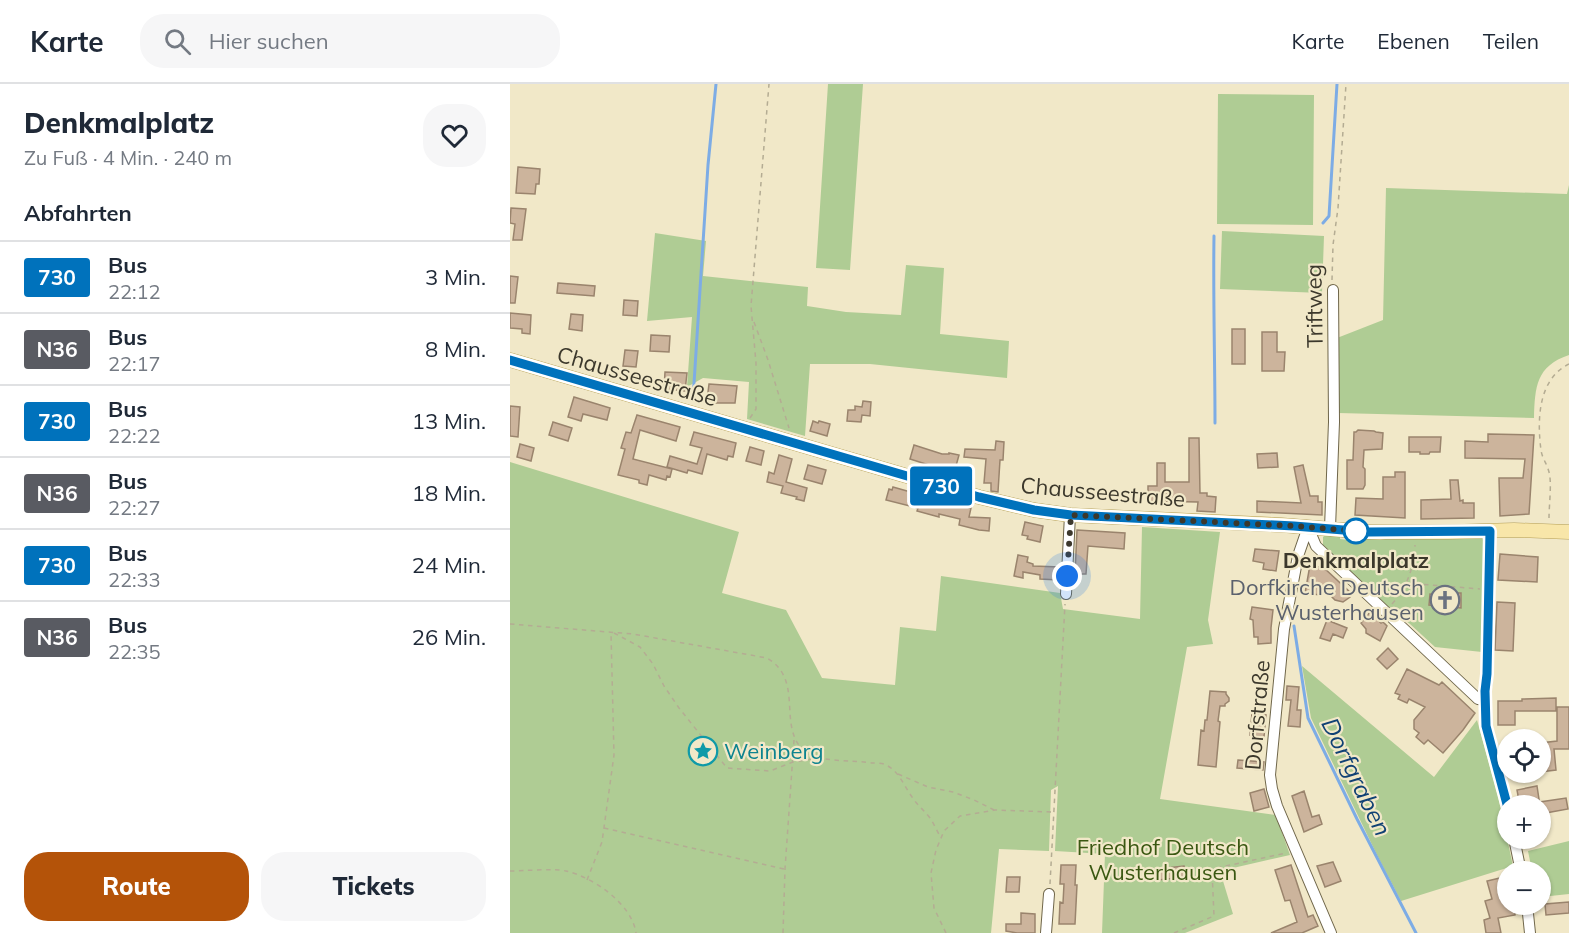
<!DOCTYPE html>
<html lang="de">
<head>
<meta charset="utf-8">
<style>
	body { margin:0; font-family:Mulish,sans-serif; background:#f6f6f7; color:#1f2937; height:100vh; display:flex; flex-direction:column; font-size:22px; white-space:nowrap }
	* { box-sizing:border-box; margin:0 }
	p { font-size:20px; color:#747a83 }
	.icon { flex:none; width:33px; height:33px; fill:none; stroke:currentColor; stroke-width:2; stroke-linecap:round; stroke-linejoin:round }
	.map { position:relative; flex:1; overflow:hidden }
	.sheet { display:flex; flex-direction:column; background:#fff; width:510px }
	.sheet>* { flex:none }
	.badge { padding:0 12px; border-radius:4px; font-size:21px; line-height:39px }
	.fabs { position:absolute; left:987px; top:645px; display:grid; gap:12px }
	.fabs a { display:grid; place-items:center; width:54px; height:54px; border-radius:50%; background:#fff; box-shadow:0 2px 4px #0004; font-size:30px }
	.you { position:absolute; width:30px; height:30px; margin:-15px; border:4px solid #fff; border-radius:50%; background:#1a73e8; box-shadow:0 0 0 9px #1a73e833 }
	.map>.badge { position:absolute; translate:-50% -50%; box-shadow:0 0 0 3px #fff }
	h2 { padding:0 24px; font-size:22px; line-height:54px }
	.round { display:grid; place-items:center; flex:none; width:63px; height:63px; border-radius:24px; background:#f6f6f7 }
	.overview { display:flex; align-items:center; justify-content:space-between; height:102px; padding:0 24px }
	h1 { font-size:28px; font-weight:800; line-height:45px }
	.button { display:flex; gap:12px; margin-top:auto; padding:12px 24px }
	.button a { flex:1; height:69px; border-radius:24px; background:#b45309; color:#fff; font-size:24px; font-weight:800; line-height:69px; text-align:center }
	.button a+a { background:#f6f6f7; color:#1f2937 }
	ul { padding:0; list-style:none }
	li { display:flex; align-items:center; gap:18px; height:72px; padding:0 24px; border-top:2px solid #e0e1e3 }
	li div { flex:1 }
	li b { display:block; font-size:22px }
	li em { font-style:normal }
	li .badge { min-width:66px; font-weight:700; text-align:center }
	header { display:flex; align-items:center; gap:36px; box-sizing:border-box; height:84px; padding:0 30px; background:#fff; border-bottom:2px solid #e0e1e3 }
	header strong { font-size:28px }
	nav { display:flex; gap:33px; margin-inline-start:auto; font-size:21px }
	.search { width:420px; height:54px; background:#f6f6f7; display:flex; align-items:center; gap:15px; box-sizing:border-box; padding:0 21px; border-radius:24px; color:#747a83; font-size:22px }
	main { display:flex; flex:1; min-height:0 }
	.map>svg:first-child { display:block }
	.green { fill:#afcc94 }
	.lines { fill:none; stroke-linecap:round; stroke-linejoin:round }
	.stream { stroke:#7dace5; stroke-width:3 }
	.building { fill:#ccb49c; stroke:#9a846d; stroke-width:1.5 }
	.minor-casing { stroke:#6f664a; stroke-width:12 }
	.major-casing { stroke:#b39e58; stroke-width:15 }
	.path { stroke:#b4ac93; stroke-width:1.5; stroke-dasharray:4.5 4.5; stroke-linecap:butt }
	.minor { stroke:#fff; stroke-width:10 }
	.major { stroke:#f8e6a9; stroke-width:14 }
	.line-casing { stroke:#fff; stroke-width:14 }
	.line { stroke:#0072bc; stroke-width:9 }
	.walk { stroke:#3c382c; stroke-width:6; stroke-dasharray:0 10.8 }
	.stop-dot { fill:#fff; stroke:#0072bc; stroke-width:3 }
	.labels { text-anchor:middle; stroke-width:4.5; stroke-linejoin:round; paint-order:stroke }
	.street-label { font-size:22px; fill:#3c382c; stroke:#f1e8c8 }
	.stop-label { font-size:22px; font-weight:bold; fill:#3c382c; stroke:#f1e8c8 }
	.worship-label { font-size:22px; fill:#5b616d; stroke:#f1e8c8; text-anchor:end }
	.culture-label { font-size:22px; fill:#0d838f; stroke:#f1e8c8; text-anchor:start }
	.park-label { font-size:22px; fill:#3a5812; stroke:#f1e8c8 }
	.water-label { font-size:24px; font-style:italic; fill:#104174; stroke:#f1e8c8 }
</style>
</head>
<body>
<header>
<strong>Karte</strong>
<div class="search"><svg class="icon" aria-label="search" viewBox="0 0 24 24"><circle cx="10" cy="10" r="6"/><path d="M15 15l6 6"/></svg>Hier suchen</div>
<nav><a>Karte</a><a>Ebenen</a><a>Teilen</a></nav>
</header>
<main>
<section class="sheet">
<div class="overview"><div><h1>Denkmalplatz</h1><p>Zu Fuß · 4 Min. · 240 m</p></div><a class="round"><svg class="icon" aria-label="heart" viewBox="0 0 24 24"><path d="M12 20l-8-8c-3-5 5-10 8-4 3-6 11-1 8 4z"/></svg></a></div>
<h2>Abfahrten</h2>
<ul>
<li><span class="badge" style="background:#0072bc;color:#fff">730</span><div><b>Bus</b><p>22:12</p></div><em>3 Min.</em></li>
<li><span class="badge" style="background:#595b62;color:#fff">N36</span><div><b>Bus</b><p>22:17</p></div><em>8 Min.</em></li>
<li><span class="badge" style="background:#0072bc;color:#fff">730</span><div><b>Bus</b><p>22:22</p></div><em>13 Min.</em></li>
<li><span class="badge" style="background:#595b62;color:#fff">N36</span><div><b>Bus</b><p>22:27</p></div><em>18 Min.</em></li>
<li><span class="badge" style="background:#0072bc;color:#fff">730</span><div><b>Bus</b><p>22:33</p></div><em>24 Min.</em></li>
<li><span class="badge" style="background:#595b62;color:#fff">N36</span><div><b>Bus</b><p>22:35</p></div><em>26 Min.</em></li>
</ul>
<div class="button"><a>Route</a><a>Tickets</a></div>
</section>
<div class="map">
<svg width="1059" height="849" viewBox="0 0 1059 849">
	<rect width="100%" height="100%" fill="#f1e8c8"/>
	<path class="green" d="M318,0H353L340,186L306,184Z
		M708,10L804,11L803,141L707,140Z
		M1059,101V271C1026,282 1025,303 1024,334L828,329L827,254L873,236L876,104L1057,110Z
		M712,147L814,152L812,209L710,205Z
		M145,149L196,157L193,192L298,203L297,222L336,228L391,231L396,181L434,184L430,250L499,257L497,294L360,280H300L295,352L237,335L239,298L193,294L177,303L182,233L137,237Z
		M0,378L229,448L212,509L276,526L312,594L385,601L390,543L426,547L431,492L550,509L553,525L630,535L632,443L710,448L698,536L703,560L677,563L650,715L766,731L780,771L710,787L723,830L675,849H592L595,770L545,767L548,702L541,706L539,767L489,765L481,849H0Z
		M815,451L830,452V455L847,457L848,454L870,456L881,454H972L975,459L973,486L972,568L925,563L900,540L880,525L813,461V453Z
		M792,582L924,693L967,636L988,712L1003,782L891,817L866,769L801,634Z
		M1059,757V810L1031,813L1030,788L1022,787L1018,767Z"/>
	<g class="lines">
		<path class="stream" d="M813,139L819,132L827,0
			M704,152C703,214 705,276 705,339
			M183,315L198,81L206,0
			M784,542L798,634L847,735L906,849"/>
	</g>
	<path class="building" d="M8,83L30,85L29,100H26L25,110L6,109Z
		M1,124L16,125L12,156H3L5,140L0,139Z
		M0,192L8,193L5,219H0Z
		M48,199L85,202L84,212L47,209Z
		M114,216L128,217L127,232L113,231Z
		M0,229L21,231L20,250L12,249V245L0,244Z
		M61,230L73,231L72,247L59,245Z
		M722,245H735V280H722Z
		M752,248H767V268H775L774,287H752Z
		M141,251L160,252L159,268L140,267Z
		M115,266L128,267L126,283L113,282Z
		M155,288L177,289L175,307L154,305Z
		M199,300L227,302L225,319H204V317L197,316Z
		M64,313L100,324L97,336L73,330L71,337L58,333Z
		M353,317L361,318L360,332L352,331L351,338L337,337L338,326H345V322L352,323Z
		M0,322L10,323L8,353L0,352Z
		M127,331L170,343L166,357L130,346L123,375L162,385L160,393L157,392L156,396L139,391L137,401L129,399V396L108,391L115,365L111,364L116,348L121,349Z
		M303,337L308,339L309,337L320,340L317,352L300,347Z
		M43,338L62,344L58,357L39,351Z
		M848,346L864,347L866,348L873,349L872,365L854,366L853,383L855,385V401L853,405H837V376H843L844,348H846Z
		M184,348L226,359L223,373L218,372L217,376L197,370L192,390L178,386L177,389L157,383L160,372L187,380L192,364L180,361Z
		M978,350L1024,351L1019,430L990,432L989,394H1013L1015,375L955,374V357L978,358Z
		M899,353H931L930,368H920L919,370H910V368H899Z
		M679,354H689L690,409H697V412L706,413L705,428L687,427L688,418L638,417V402H647V379H655V398H679Z
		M486,357L494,358L493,376H490L488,408L481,407V399H474L476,375L454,373L455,365L485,366Z
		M10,360L24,364L21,377L7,373Z
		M404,361L432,370H439V369L449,371L444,389L400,375Z
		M240,363L254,367L251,381L236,377Z
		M767,369L768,383L748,384L747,370Z
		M269,371L282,375L276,398L297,404L294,417L286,415L287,413L271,409L273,402L257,398L259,388L264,390Z
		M298,381L316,386L312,400L294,395Z
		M793,381L800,412H808V418H812V431L747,428V417L791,419L784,383Z
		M885,388H895V434L845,431L846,414L873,415V393H885Z
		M940,396H948L950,417L953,416V419H964V434L911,435V416L941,415Z
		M383,403L446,421L461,424L459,433L480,434L479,447L469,446L449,441L450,435L429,430V433L407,427L408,424L376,416L379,405L382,406Z
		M515,438L533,442L530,458L517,455L518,452L512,451Z
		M567,446L615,449L614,465L578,462L576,490H565Z
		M745,465L769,467L766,487L753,485L754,479L743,477Z
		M990,470L1028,473L1027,498L988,496Z
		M508,471L518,473L517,478L523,480V482L550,483L549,496L530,495V491L513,488V494L504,492Z
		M800,481L814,484L841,509L840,513L833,518L825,516L811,502L810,511L795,509Z
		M933,509H951V524L919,521L920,510L933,511Z
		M987,518L1005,519L1003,567L985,566Z
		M742,523L763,526L761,544V559L748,560V553H744L743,536L740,535Z
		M860,528L871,539L873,538L877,542L870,557L856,549V545L851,539Z
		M817,536L837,544L833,554L823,550L820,557L810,554Z
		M878,564L888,575L877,585L867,575Z
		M897,585L929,601L932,598L965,629L953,646L933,669L918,656L914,660L906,653L909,649L904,645V636L915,623L899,615L897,619L888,615L890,611L885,609Z
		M777,602L789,603L787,626H791L790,643L778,642L781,616H776Z
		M700,607L716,608V610L719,614V617L715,620V622H710L708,637L710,638L706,683L688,681L691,646L694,647L695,636H697Z
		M1046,614V627H1005V641H988V617H1012V615Z
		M1047,623H1059V665H1044L1046,686L1030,688V659L1047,657Z
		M742,629L756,631L754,653L740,651Z
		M728,676L754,678L753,686L727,684Z
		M1027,702L1030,722H1010L1007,706Z
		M754,705L759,723L744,727L740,709Z
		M794,707L802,733L809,731L812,740L794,748L782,712Z
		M1056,714L1058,725L1030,730V718Z
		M823,778L831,797L815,803L807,782Z
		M551,781H566L565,801H567L565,840H549L550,818L553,819L554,800H550Z
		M781,781L798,833L803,831L808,842L792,849H761L787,838L780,816L775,817L765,786Z
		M674,782L675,793L648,796L647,785Z
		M497,793H510L509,808H496Z
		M990,794L997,820H1004L1005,831L988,834L991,849H976L974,836L980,834L975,817L982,815L977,797Z
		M1059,818V829L1036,831L1035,820Z
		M511,829L525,830V849H507L496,847V840H511Z"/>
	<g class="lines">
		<g class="minor-casing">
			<path id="minor" d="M798,443L788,472L774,545L760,691L762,705L767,722L821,849
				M798,443L806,462L968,615L975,616
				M820,444L824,338L823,206
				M980,447L977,590L975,616L976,642L998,724
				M556,510L560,431
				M1004,754L1011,788
				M1017,820L1020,849
				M536,849L539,810"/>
		</g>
		<g class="major-casing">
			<path id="major" d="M0,276L469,413L524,426L560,431L771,441L858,448H938L1004,446L1059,448"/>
		</g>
		<path class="path" d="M822,196L823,161L828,124L836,0
			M244,238L258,276L279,344
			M240,334L246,325V279L241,222L259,0
			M1039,434C1039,421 1042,399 1039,388C1037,380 1032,374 1031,366C1027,336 1028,295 1059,280
			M896,499L970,505
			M882,520C897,503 904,484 905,461
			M0,540L123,550L257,574C294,596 268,639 292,665C304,679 344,676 363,679C367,679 373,679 376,681C389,687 394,702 402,713C407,721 414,726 420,734C424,740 427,747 431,754
			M104,549L130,563L143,580L154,602L169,624L217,684L260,687L283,678L308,674
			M388,690L418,703L443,708L464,716L484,726
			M94,744L274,785
			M680,786L702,785L776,769
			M0,787C15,787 43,784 56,787C83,793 122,820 126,849
			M77,796L92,758L104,671L101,549
			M540,800L555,520
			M273,849L275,785L284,656
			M436,849L424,824L421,789L426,766L434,747L450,732L485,726L542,728
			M664,849L704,832L702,786"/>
		<use href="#minor" class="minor"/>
		<use href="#major" class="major"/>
	</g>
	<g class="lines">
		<g class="line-casing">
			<path id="line" d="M0,276L469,413L524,426L561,431L784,442L858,448L980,447L977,590L975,607L976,642L998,724"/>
		</g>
		<use href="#line" class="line"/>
		<path class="walk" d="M557,492L561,431L784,442L846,447"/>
	</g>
	<defs>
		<g id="church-ring" transform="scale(1.5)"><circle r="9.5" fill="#f1e8c8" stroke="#6b7280" stroke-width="1.5"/><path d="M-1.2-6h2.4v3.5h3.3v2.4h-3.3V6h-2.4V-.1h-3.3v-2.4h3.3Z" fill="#6b7280"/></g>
		<g id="sight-ring" transform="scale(1.5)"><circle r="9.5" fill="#f1e8c8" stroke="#0f9aa8" stroke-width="1.5"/><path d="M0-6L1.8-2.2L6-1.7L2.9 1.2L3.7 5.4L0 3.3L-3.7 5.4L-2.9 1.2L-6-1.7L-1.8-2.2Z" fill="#0f9aa8"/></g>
	</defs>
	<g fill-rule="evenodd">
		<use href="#church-ring" x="935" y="516"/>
		<use href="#sight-ring" x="193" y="667"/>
	</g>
	<circle class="stop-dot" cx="846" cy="447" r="12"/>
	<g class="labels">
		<g class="street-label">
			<text transform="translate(804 222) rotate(-91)" y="8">Triftweg</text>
			<text transform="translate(127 292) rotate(16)" y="8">Chausseestraße</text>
			<text transform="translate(593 408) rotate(5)" y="8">Chausseestraße</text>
			<text transform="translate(747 631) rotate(-85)" y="8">Dorfstraße</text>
		</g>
		<g class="stop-label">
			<text x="846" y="484">Denkmalplatz</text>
		</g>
		<g class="worship-label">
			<text x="914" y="511">Dorfkirche Deutsch<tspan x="914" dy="25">Wusterhausen</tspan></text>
		</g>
		<g class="culture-label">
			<text x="214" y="675">Weinberg</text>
		</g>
		<g class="park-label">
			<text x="653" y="771">Friedhof Deutsch<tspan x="653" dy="25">Wusterhausen</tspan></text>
		</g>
		<g class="water-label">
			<text transform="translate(846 693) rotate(64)" y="8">Dorfgraben</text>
		</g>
	</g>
</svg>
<div class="fabs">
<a><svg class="icon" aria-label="locate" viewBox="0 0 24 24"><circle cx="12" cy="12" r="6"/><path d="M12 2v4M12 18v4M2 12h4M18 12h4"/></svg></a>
<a>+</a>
<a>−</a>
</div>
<div class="you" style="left:557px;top:492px"></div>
<b class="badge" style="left:431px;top:402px;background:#0072bc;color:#fff">730</b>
</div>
</main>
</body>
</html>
